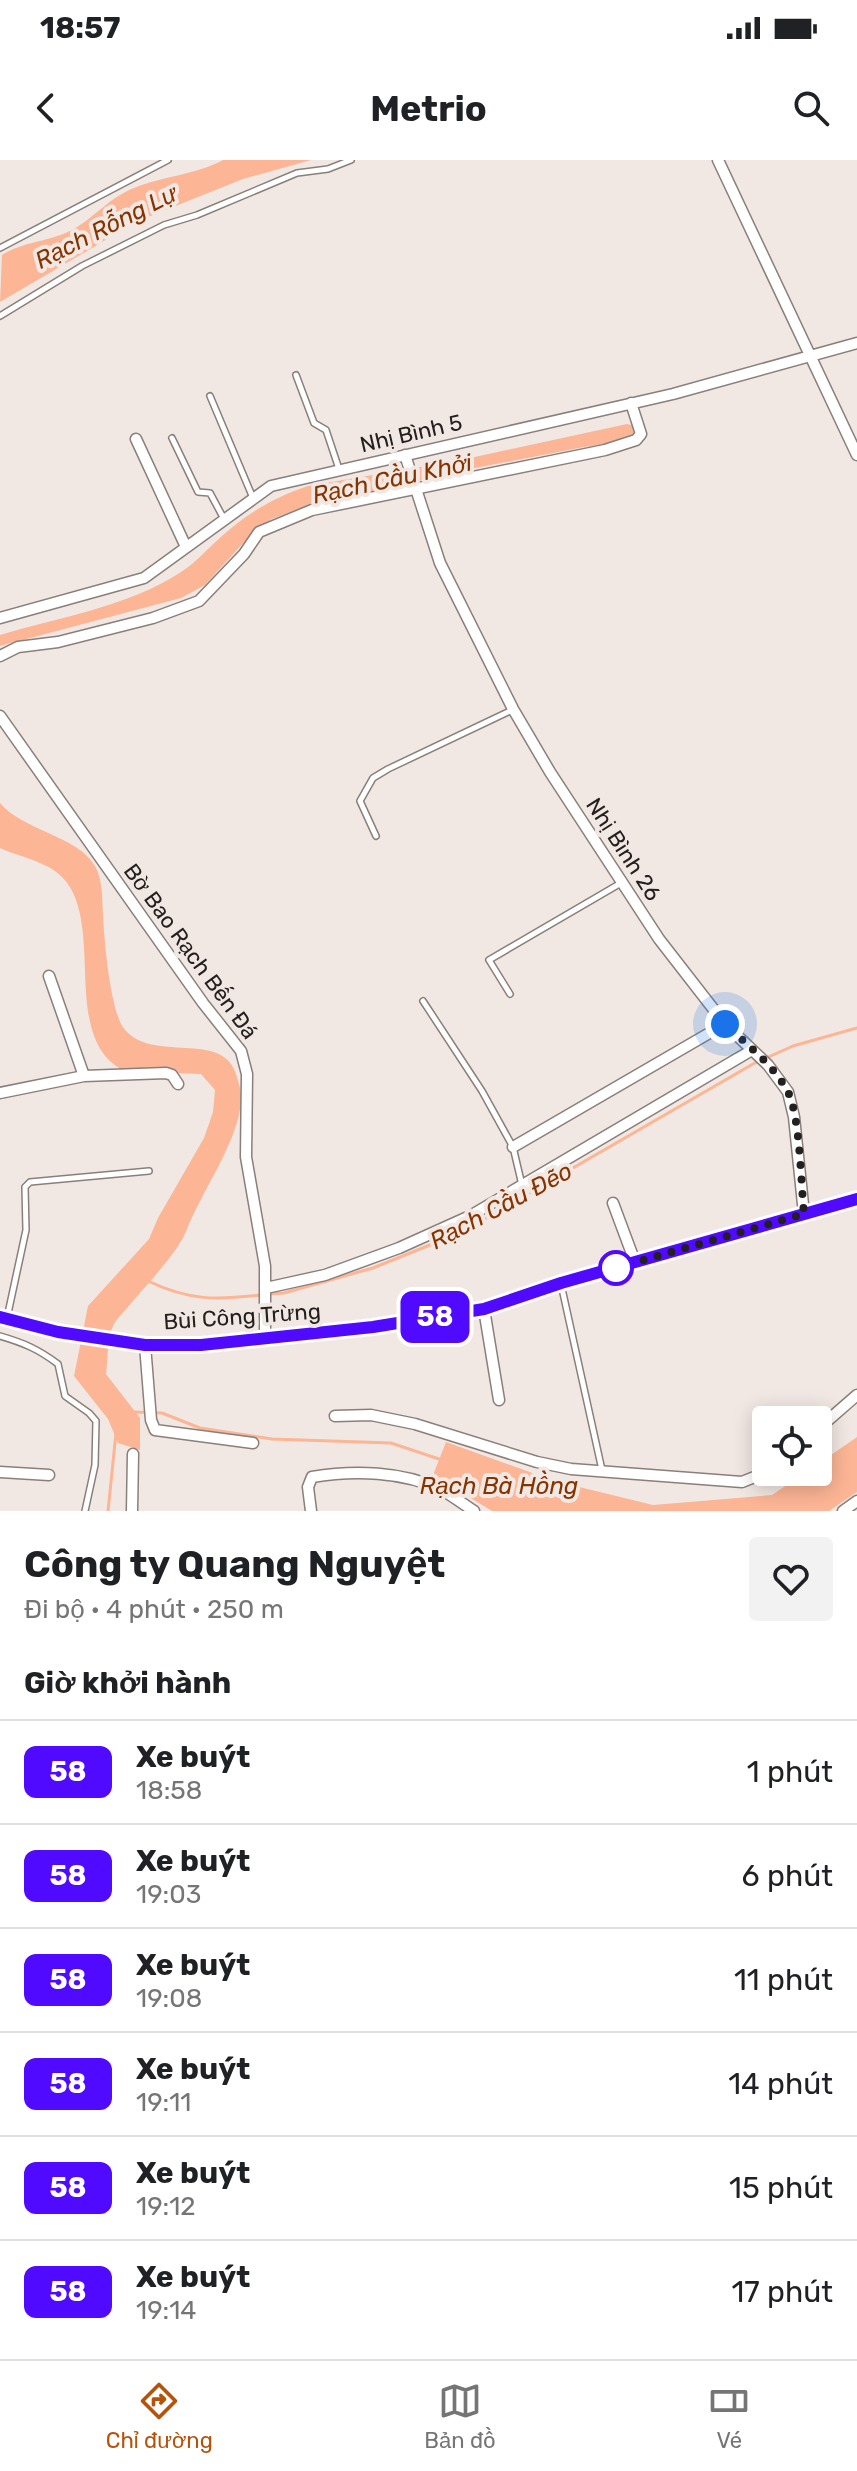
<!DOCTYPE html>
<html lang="vi">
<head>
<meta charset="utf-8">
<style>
	body { margin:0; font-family:Rubik,sans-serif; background:#f2f2f2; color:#202124; height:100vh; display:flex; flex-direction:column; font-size:30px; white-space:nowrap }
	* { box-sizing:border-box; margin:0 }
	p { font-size:26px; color:#757577 }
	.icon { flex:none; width:44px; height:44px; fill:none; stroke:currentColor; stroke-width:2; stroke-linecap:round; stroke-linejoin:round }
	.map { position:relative; height:1351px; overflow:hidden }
	.drawer { display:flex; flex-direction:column; background:#fff; flex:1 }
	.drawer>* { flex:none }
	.badge { padding:0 16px; border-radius:12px; font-size:28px; line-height:52px }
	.fabs { position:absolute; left:752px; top:1246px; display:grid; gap:16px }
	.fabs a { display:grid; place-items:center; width:80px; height:80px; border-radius:8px; background:#fff; box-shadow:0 4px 20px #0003; font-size:40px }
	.you { position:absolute; width:40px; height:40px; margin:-20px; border:6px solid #fff; border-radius:50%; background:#1a73e8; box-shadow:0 0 0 12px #1a73e833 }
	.map>.badge { position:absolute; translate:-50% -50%; box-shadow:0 0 0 4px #fff }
	h2 { padding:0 24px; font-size:30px; line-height:72px }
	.round { display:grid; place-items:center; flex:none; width:84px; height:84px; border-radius:8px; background:#f2f2f2 }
	.summary { display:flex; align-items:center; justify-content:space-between; height:136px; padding:0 24px }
	h1 { font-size:38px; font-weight:700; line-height:60px }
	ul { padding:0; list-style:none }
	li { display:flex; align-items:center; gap:24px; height:104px; padding:0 24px; border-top:2px solid #e0e0e0 }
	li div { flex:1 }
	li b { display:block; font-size:30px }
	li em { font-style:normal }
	li .badge { min-width:88px; font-weight:700; text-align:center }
	.status { display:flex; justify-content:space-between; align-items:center; height:56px; padding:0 40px; background:#fff; direction:ltr }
	.status svg { height:22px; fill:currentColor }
	header { display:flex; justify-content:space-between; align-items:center; height:104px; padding:0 24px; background:#fff; font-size:36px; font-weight:700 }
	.tabs { display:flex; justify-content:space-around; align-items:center; height:112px; border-top:2px solid #e0e0e0; background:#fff; font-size:22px; color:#757577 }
	.tabs a { display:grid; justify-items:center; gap:4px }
	.tabs .selected { color:#b45309 }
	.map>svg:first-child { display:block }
	.water { fill:#fcb595 }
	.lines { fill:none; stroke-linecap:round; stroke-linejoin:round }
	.stream { stroke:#fcb595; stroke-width:3 }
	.lane-casing { stroke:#897f7b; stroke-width:8 }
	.street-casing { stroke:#897f7b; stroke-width:13 }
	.secondary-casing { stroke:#897f7b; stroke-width:17 }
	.lane { stroke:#fff; stroke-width:5 }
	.street { stroke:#fff; stroke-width:10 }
	.secondary { stroke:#fff; stroke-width:14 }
	.line-casing { stroke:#fff; stroke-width:18 }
	.line { stroke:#4f0aff; stroke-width:12 }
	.walk { stroke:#24201f; stroke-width:8; stroke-dasharray:0 14.4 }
	.stop-dot { fill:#fff; stroke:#4f0aff; stroke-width:4 }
	.labels { text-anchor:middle; stroke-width:8; stroke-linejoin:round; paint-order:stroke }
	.street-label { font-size:22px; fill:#24201f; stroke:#f2e8e3 }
	.water-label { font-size:24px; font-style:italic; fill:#853400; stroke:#f2e8e3 }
</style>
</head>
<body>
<div class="status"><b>18:57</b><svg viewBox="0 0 49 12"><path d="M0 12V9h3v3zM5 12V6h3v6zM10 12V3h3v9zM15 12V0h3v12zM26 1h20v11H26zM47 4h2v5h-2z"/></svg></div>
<header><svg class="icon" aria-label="back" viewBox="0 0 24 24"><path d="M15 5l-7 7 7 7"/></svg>Metrio<svg class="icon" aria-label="search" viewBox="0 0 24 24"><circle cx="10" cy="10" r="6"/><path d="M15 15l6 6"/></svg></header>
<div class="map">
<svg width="857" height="1351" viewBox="0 0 857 1351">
	<rect width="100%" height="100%" fill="#f2e8e3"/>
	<path class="water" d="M223,0H311L243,19L138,61L0,142L2,95C24,81 49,82 72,70C94,58 110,37 134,28C163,16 195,15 223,0Z
		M627,264L635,266V278L630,281L584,287L475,308L304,347L272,359L256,369L205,425L181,438L0,486V475C59,457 128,447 181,412C197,402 209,387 223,375C249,352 275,337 308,326L461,300Z
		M0,643C22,670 78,676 95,706C103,720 102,739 103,754C104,779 110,848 123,867C150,906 225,867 237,917C239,925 242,933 241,941C239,980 202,1031 187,1069C179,1092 144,1127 128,1147C123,1153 116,1159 113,1166C107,1178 108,1200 106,1214L140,1258V1290L118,1283L108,1259L74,1216L88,1146L149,1079L158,1058L204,978L213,952L215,930L201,914L125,911C58,880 108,761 61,716C45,701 20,697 0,688Z
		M857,1277V1332L829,1351H492L433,1315L446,1282L555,1321L653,1345L772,1335L806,1312H818V1304Z"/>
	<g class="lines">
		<path class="stream" d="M148,1121C190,1141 216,1140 261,1135
			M268,1134L284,1133L373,1108L462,1072L753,904L793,886L857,868
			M133,1252L162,1253L200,1268L272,1279L391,1283L442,1300
			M108,1351L116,1273"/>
		<g class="lane-casing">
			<path id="lane" d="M0,88L168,0
				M0,156L82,106L164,65L197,55L297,13L328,9L351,0
				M296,215L314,263L326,270L339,309
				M210,236L253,338
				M172,278L198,332L210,333L224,359
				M376,676L360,641L373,618L388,609L512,550
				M510,834L489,800L621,723
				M423,841L482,931L513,987L522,1025
				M561,1124L602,1310
				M7,1158L26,1070L25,1027L30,1022L149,1011
				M0,1176C24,1183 38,1189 58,1204L65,1236L89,1253L96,1261L95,1305L85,1351"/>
		</g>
		<g class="street-casing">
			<path id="street" d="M718,0L857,295
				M136,279L186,387
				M405,295L440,403L513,549L550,612L659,779L725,864L768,905L788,932L794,957L804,1054
				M0,458L144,418L271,326L673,234L857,183
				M0,496L18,487L58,482L153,458L199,441L244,394L259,372L312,350L605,290L636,280L641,274L631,243
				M0,556L203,843L241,891L247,914L246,997L265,1106V1176
				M84,916L166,913L172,915L178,924
				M0,933L84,916L49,816
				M513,987L725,864
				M613,1043L635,1102
				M266,1128L325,1115L399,1088L470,1056L752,890
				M484,1149L499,1240
				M145,1185L151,1260L155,1270L253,1283
				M335,1256L371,1255L415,1264L537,1302L571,1309L742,1322L767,1312
				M818,1269L857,1235
				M0,1312L49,1315
				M132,1351L133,1294
				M311,1351L308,1327L312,1317C353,1310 403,1311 442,1330C453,1336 463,1344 474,1351
				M843,1351L857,1341"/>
		</g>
		<g class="secondary-casing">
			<path id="secondary" d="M0,1157L58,1172L145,1185H201L373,1167L484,1149L561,1123L857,1039"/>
		</g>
		<use href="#lane" class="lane"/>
		<use href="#street" class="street"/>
		<use href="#secondary" class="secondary"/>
	</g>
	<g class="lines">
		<g class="line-casing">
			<path id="line" d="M0,1157L58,1172L145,1185H201L373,1167L484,1149L561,1123L857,1039"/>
		</g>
		<use href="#line" class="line"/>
		<path class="walk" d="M616,1108L804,1054C801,1024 800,956 788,932C774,905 746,884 725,864"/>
	</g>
	<circle class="stop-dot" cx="616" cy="1108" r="16"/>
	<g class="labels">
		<g class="street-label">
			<text transform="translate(411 273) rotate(-13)" y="8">Nhị Bình 5</text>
			<text transform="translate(624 689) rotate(57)" y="8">Nhị Bình 26</text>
			<text transform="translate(191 791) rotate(54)" y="8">Bờ Bao Rạch Bến Đá</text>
			<text transform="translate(242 1156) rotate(-4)" y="8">Bùi Công Trừng</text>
		</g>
		<g class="water-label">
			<text transform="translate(106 67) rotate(-27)" y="8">Rạch Rỗng Lự</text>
			<text transform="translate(392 319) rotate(-12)" y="8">Rạch Cầu Khởi</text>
			<text transform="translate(501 1046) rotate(-28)" y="8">Rạch Cầu Đẽo</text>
			<text x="499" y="1334">Rạch Bà Hồng</text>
		</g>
	</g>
</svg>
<div class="fabs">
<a><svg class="icon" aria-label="locate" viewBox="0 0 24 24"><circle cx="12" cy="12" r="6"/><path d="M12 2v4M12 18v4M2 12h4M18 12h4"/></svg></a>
</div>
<div class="you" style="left:725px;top:864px"></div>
<b class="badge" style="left:435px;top:1157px;background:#4f0aff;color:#fff">58</b>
</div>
<section class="drawer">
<div class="summary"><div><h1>Công ty Quang Nguyệt</h1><p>Đi bộ · 4 phút · 250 m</p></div><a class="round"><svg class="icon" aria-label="heart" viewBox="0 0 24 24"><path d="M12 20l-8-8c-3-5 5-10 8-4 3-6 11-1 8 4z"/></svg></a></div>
<h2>Giờ khởi hành</h2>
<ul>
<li><span class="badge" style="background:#4f0aff;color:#fff">58</span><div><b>Xe buýt</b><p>18:58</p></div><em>1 phút</em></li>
<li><span class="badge" style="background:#4f0aff;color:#fff">58</span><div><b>Xe buýt</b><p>19:03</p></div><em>6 phút</em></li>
<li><span class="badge" style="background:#4f0aff;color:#fff">58</span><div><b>Xe buýt</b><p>19:08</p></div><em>11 phút</em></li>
<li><span class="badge" style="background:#4f0aff;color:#fff">58</span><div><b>Xe buýt</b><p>19:11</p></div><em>14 phút</em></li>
<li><span class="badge" style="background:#4f0aff;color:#fff">58</span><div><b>Xe buýt</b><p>19:12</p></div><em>15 phút</em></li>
<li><span class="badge" style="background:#4f0aff;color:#fff">58</span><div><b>Xe buýt</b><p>19:14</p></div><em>17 phút</em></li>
</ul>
</section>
<nav class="tabs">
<a class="selected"><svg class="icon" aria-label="directions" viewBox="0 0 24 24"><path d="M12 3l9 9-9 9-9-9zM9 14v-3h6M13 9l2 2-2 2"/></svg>Chỉ đường</a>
<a><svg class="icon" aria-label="map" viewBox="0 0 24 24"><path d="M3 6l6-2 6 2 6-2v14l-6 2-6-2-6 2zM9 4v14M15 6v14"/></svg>Bản đồ</a>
<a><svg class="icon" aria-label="tickets" viewBox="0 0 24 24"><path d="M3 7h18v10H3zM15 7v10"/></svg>Vé</a>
</nav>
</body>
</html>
